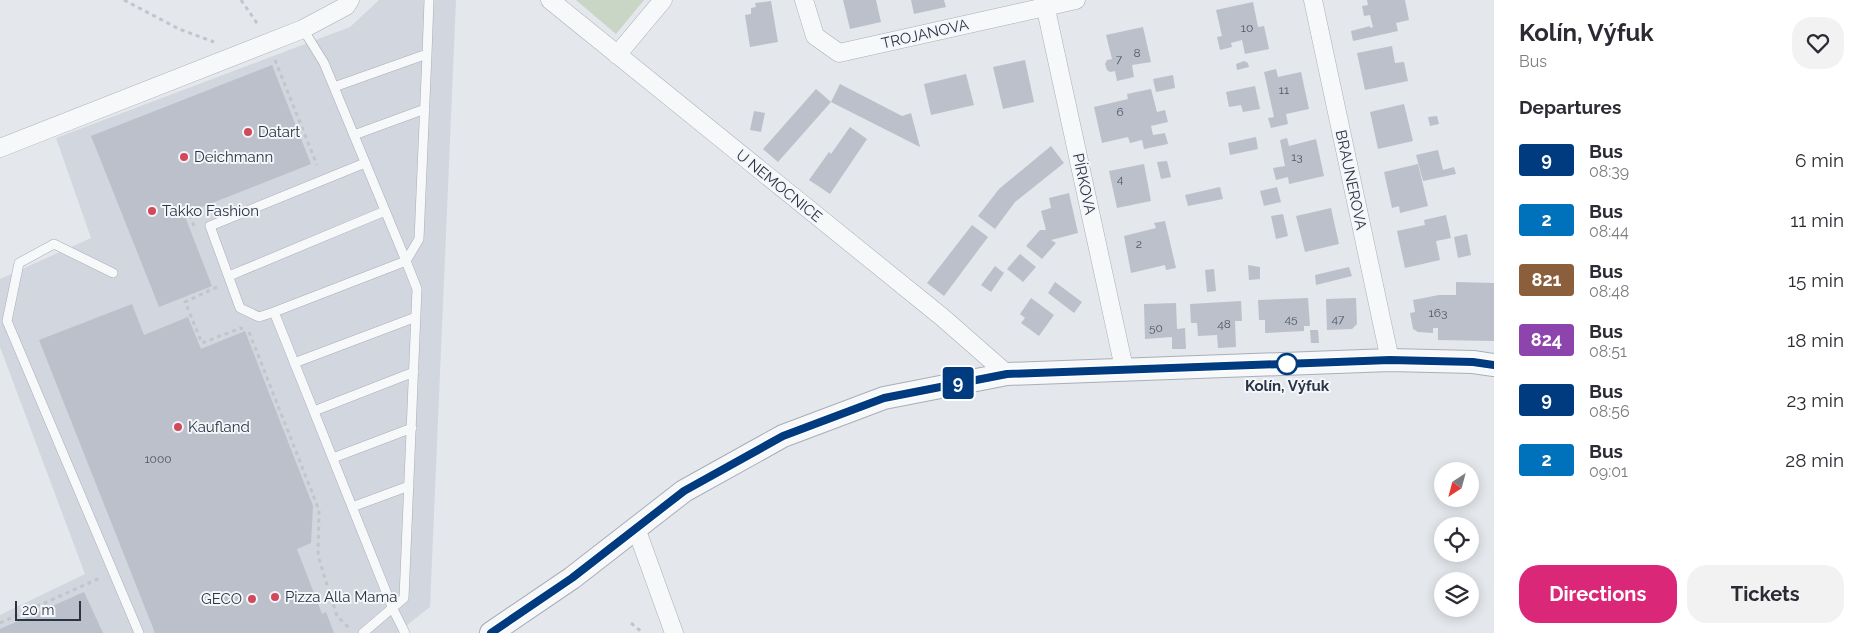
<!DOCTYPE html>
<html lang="en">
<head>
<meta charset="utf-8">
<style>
	body { margin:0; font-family:Raleway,sans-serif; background:#f2f2f3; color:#2b2b33; height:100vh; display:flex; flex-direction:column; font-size:19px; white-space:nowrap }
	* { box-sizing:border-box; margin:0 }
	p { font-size:16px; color:#7c7c81 }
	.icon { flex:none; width:28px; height:28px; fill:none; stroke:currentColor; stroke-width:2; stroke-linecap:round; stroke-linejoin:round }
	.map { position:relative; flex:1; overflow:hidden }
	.panel { display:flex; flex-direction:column; background:#fff; width:375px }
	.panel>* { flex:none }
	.badge { padding:0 10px; border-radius:4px; font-size:18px; line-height:32px }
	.needle { width:32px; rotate:216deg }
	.buttons { position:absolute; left:1434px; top:462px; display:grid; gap:10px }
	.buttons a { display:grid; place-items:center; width:45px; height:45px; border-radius:50%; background:#fff; box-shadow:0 2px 12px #0003; font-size:25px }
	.scale { position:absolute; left:15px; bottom:12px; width:66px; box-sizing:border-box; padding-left:5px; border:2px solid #2b3445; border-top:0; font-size:14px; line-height:18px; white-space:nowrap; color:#2b3445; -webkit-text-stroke:4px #f4f6f9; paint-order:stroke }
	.map>.badge { position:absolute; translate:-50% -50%; box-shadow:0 0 0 2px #fff }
	h2 { padding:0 25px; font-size:19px; line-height:45px }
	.round { display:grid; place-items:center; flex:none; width:52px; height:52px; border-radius:20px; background:#f2f2f3 }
	.overview { display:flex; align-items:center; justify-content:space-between; height:85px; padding:0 25px }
	h1 { font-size:24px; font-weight:700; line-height:38px }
	.action { display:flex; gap:10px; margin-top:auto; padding:10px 25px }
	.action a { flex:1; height:58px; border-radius:20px; background:#db2777; color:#fff; font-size:20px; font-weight:700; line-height:58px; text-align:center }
	.action a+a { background:#f2f2f3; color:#2b2b33 }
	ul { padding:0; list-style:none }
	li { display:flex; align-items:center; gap:15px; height:60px; padding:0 25px }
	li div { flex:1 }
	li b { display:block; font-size:19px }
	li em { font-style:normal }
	li .badge { min-width:55px; font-weight:700; text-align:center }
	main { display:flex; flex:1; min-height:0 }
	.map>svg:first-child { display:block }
	.built { fill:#d2d6de }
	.green { fill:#c9d6c5 }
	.building { fill:#bbc0ca }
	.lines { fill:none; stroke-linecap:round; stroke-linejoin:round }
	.service-casing { stroke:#a9aeb7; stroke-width:10 }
	.minor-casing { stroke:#a9aeb7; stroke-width:19 }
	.tertiary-casing { stroke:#a9aeb7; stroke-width:24 }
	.path { stroke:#c2c5cb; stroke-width:3; stroke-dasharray:4 4; stroke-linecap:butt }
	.service { stroke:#f7f8fa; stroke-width:9 }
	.minor { stroke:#f7f8fa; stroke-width:18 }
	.tertiary { stroke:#f7f8fa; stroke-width:22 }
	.line-casing { stroke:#fff; stroke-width:11 }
	.line { stroke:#003b80; stroke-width:8 }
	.poi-dot { fill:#d1495b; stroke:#f4f6f9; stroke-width:2 }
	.stop-dot { fill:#fff; stroke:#003b80; stroke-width:2.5 }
	.labels { text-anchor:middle; stroke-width:4; stroke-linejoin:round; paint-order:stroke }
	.number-label { font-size:12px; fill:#4f5766 }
	.street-label { font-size:15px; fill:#2b3445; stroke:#f4f6f9 }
	.poi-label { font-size:15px; fill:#2b3445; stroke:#f4f6f9; text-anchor:start }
	.stop-label { font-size:15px; font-weight:bold; fill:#2b3445; stroke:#f4f6f9 }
</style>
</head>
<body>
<main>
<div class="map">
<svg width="1494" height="633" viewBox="0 0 1494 633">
	<rect width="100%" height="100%" fill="#e4e7ec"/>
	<path class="built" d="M379,0H456L430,607L397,633H0V615L85,574L0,347V279L91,238L56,138L350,27Z"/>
	<path class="green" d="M576,0H644L616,34Z"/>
	<path class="building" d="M843,0H876L881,22L850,29Z
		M911,0H944L946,7L914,14Z
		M1367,0H1405L1409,20L1396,23L1398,31L1353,41L1351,31L1370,26V28L1373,27L1370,15L1364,16L1362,6L1368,5Z
		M771,1L778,42L750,47L745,15L751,14V8L756,7L755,3Z
		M1253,2L1258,27L1264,26L1269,49L1245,54L1242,40L1231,43L1232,47L1220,50L1217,37L1222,36L1216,10Z
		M1143,27L1151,62L1132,65L1134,77L1117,81L1115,71L1110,72L1107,70L1105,64L1107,60L1112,59L1106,35Z
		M1392,46L1395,63L1404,62L1408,81L1365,90L1357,53Z
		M1025,60L1034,102L1003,109L993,67Z
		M1244,61L1248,63L1249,67L1237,70L1236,64Z
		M272,65L311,164L184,214L212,286L159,307L91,136Z
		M1276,69L1278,77L1301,72L1309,109L1286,114L1288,124L1271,128L1268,118L1274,117L1264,72Z
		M966,74L974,105L931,115L924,84Z
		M1173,75L1175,88L1156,92L1153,79Z
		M840,84L902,116L911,113L920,147L831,102Z
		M1255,86L1260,109L1243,112L1241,105L1229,107L1226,92Z
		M816,89L831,102L778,162L763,149Z
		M1151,89L1157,112L1165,110L1168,122L1151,126L1153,135L1165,133L1168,144L1144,149L1142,140L1130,143L1128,137L1102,143L1094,107L1128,99L1127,94Z
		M1404,104L1413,141L1378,149L1370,112Z
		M754,111L765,113L761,132L750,130Z
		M1437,116L1439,124L1430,126L1428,117Z
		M850,127L867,139L830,194L809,180L829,152L831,154Z
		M1256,137L1258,149L1230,155L1228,143Z
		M1287,138L1289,146L1316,139L1324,176L1289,184L1288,177L1276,180L1273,168L1285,166L1280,140Z
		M1051,146L1064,163L1015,202L995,229L978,216L999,189Z
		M1438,150L1443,170L1454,167L1456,174L1423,181L1416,155Z
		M1167,161L1171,177L1161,179L1157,162Z
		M1144,164L1151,201L1117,208L1109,171Z
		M1418,164L1428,206L1400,213L1399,206L1392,208L1384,172Z
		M1220,187L1223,199L1188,206L1185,195Z
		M1277,187L1281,202L1264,206L1260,191Z
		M1069,193L1078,233L1051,240L1056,243L1042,259L1026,246L1040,230H1046L1041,211L1051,208L1049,198Z
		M1331,208L1339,244L1305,252L1296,216Z
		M1283,214L1288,236L1276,239L1271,216Z
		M1446,215L1451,238L1436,241L1440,260L1405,268L1397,231L1425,225L1424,220Z
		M1165,221L1176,268L1166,270L1165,265L1131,273L1124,236L1156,228L1154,223Z
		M972,225L988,237L944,296L927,283Z
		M1467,234L1471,255L1458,258L1454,237Z
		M1020,254L1036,267L1023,282L1007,269Z
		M1248,265L1260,267V279L1249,280Z
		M995,266L1004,273L991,292L981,285Z
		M1349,267L1352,276L1316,285L1315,275Z
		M1214,269L1216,291L1207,292L1205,270Z
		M1055,282L1082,302L1074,313L1048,293Z
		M1456,282L1494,283V341L1438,340V328H1433V333L1418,332L1413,329L1410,313L1415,312L1413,300L1439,295H1456Z
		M1031,298L1054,315L1039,336L1021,323L1025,318L1020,314Z
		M1308,298L1310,326H1304V331L1265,333V320H1259L1258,300Z
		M1356,298L1357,324L1352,329L1327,330L1326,299Z
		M1241,301L1242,321H1235L1236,347L1218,348L1217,335L1198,336L1197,323H1191L1190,304Z
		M1176,303L1177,329L1185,328L1186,349H1172V337L1145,339L1144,304Z
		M132,304L144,335L188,317L201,349L245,331L313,506L311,543L297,549L322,614L326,612L334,633H155L39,340Z
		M1310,330H1318L1319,343H1311Z
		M84,592L103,633H0V629Z"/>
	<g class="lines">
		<g class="service-casing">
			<path id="service" d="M427,54L429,0
				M334,87L427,54L419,239L406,261L417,289L404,598L363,633
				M354,135L425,109
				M365,163L210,226L240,308L259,317L274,312L393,609L405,633
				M113,273L54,244L19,263L7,321L139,633
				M229,276L385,211
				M274,312L406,261L324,63L303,29
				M294,363L416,317
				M314,411L414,372
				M333,458L412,428
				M352,507L409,486"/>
		</g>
		<g class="minor-casing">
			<path id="minor" d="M550,0L942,317L1007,374
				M804,0L815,36L839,53L1076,0
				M1044,0L1124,368
				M1313,0L1390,360
				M617,55L663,0
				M0,148L303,29L346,6L350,0
				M636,528L674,633"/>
		</g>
		<g class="tertiary-casing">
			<path id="tertiary" d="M491,633L572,578L684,491L783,436L884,398L1007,374L1390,360L1473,362L1494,365"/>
		</g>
		<path class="path" d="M124,0L179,29L214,42
			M241,0L259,26
			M275,60L317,165
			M194,226L191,217L200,213
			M217,287L185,302L202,343L241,328L243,329
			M249,332L319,510L318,556L337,616L350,629
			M0,623L100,578
			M631,623L643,633"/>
		<use href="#service" class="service"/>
		<use href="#minor" class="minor"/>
		<use href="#tertiary" class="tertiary"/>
	</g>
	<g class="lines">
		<g class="line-casing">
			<path id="line" d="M491,633L572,578L684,491L783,436L884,398L1007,374L1390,360L1473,362L1494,365"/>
		</g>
		<use href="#line" class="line"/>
	</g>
	<g class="poi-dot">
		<circle cx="248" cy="132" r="5"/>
		<circle cx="184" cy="157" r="5"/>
		<circle cx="152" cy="211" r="5"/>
		<circle cx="178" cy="427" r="5"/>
		<circle cx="275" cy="597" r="5"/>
		<circle cx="252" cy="599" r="5"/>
	</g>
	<circle class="stop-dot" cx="1287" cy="364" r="10"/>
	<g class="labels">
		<g class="number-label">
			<text x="1247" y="32">10</text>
			<text x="1137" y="57">8</text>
			<text x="1119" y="63">7</text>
			<text x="1284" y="94">11</text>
			<text x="1120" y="116">6</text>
			<text x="1297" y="161">13</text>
			<text x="1120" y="183">4</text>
			<text x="1139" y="248">2</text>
			<text x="1438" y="317">163</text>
			<text x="1291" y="323">45</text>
			<text x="1338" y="323">47</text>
			<text x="1224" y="328">48</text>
			<text x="1156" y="332">50</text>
			<text x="158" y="463">1000</text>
		</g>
		<g class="street-label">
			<text transform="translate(925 34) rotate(-13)" y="5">TROJANOVA</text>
			<text transform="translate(1351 180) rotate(78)" y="5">BRAUNEROVA</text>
			<text transform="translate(1084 184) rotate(78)" y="5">PÍRKOVA</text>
			<text transform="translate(779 186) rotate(39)" y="5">U NEMOCNICE</text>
		</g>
		<g class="poi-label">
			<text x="258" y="137">Datart</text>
			<text x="194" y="162">Deichmann</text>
			<text x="162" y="216">Takko Fashion</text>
			<text x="188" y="432">Kaufland</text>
			<text x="285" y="602">Pizza Alla Mama</text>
			<text x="242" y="604" text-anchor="end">GECO</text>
		</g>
		<g class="stop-label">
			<text x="1287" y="391">Kolín, Výfuk</text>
		</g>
	</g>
</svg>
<div class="buttons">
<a><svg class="needle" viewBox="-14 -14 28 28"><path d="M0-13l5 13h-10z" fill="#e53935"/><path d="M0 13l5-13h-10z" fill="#7c7c81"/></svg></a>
<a><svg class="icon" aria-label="locate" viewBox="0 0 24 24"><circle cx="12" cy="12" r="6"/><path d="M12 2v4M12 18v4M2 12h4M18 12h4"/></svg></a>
<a><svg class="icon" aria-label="layers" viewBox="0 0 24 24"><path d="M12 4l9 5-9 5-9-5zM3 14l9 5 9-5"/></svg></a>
</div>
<div class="scale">20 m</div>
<b class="badge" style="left:958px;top:383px;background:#003b80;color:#fff">9</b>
</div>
<section class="panel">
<div class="overview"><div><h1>Kolín, Výfuk</h1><p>Bus</p></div><a class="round"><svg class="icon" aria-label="heart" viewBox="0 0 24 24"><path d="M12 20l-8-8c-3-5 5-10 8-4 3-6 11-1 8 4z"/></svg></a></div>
<h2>Departures</h2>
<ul>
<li><span class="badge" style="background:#003b80;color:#fff">9</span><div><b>Bus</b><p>08:39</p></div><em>6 min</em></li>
<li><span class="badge" style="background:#0072bc;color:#fff">2</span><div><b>Bus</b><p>08:44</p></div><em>11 min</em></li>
<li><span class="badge" style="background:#8b5e3c;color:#fff">821</span><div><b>Bus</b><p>08:48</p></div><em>15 min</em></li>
<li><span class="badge" style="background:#8e44ad;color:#fff">824</span><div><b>Bus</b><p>08:51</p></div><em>18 min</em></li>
<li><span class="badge" style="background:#003b80;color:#fff">9</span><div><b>Bus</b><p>08:56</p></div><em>23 min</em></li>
<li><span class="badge" style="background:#0072bc;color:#fff">2</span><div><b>Bus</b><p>09:01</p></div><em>28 min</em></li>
</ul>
<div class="action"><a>Directions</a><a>Tickets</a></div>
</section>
</main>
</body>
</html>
